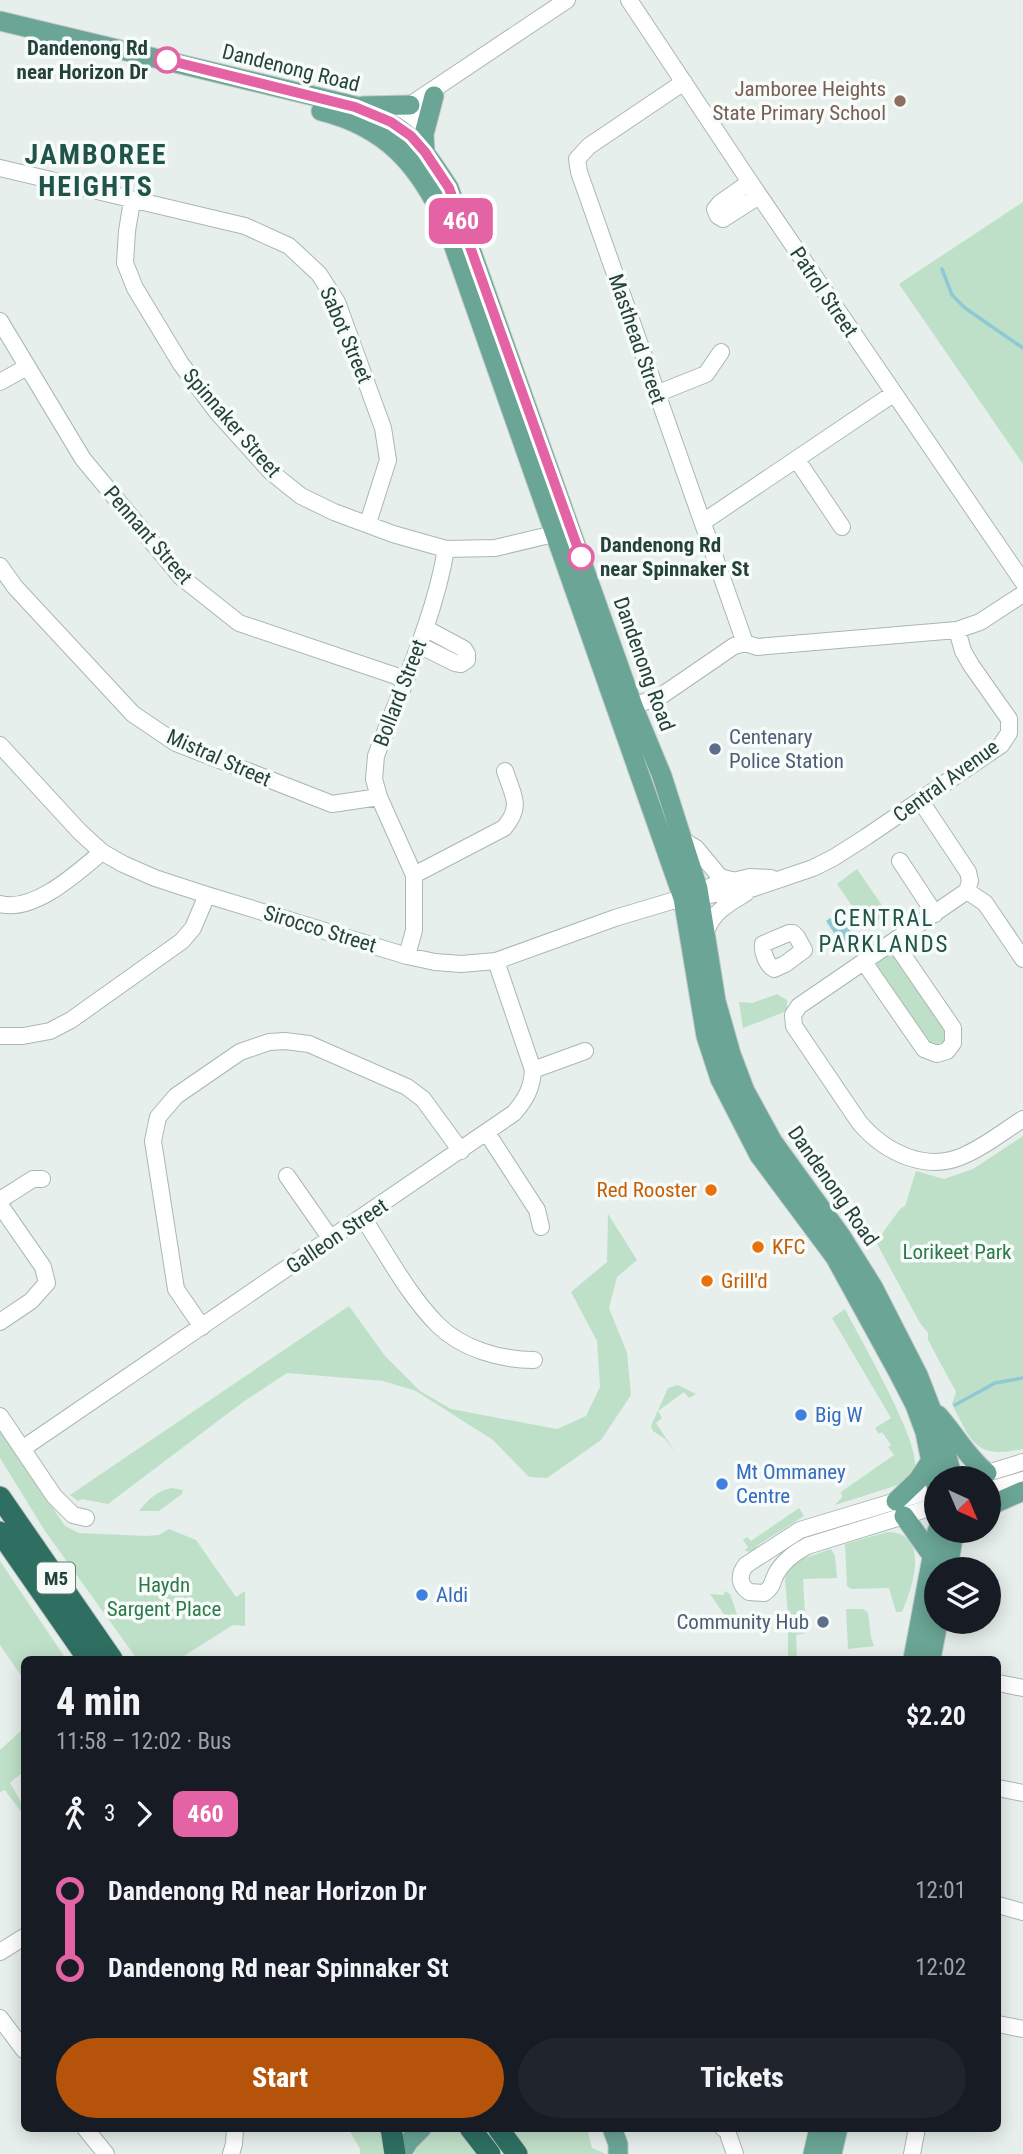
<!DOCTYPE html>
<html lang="en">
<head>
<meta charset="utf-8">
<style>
	body { margin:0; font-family:"Roboto Condensed",sans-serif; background:#20242c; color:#f1f3f6; height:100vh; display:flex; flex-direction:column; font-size:26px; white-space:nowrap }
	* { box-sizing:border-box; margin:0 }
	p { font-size:23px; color:#9ea1a6 }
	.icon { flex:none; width:38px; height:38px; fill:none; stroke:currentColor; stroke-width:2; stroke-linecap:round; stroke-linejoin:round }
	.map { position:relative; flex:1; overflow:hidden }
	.details { position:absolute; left:21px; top:1656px; width:980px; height:476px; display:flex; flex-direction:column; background:#171b24; border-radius:10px; box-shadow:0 4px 18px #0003 }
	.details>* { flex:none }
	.badge { padding:0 14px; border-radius:10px; font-size:24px; line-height:46px }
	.needle { width:46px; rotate:136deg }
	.fabs { position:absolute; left:924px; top:1466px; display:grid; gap:14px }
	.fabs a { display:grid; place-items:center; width:77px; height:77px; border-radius:50%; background:#171b24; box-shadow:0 4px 18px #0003; font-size:35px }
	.map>.badge { position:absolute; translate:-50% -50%; box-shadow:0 0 0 4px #fff }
	.legs { display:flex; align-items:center; gap:10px; height:77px; padding:0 35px; font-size:23px }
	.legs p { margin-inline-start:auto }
	.head { display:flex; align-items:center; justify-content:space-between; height:119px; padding:0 35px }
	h1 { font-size:38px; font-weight:800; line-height:52px }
	.button { display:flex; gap:14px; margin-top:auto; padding:14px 35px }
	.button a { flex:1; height:80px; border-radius:42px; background:#b45309; color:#fff; font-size:28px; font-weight:800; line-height:80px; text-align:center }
	.button a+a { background:#20242c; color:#f1f3f6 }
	ul { padding:0 35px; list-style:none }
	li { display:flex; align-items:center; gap:24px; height:77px; font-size:26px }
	li i { display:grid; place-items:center; width:10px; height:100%; margin:0 9px; background:currentColor }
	li i::after { content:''; width:18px; height:18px; margin:-9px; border:5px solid; border-radius:50%; background:#171b24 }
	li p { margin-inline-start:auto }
	li:first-child i { background:linear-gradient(#0000 50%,currentColor 0) }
	li:last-child i { background:linear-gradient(currentColor 50%,#0000 0) }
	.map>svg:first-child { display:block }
	.green { fill:#bfe0c8 }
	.water { fill:#8ec9d4 }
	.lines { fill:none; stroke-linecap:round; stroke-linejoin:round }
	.stream { stroke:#8ec9d4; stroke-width:3.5 }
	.minor-casing { stroke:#a8b8b2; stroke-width:18 }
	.major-casing { stroke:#c2cac8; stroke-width:21 }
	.highway-casing { stroke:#c2cac8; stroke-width:23 }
	.minor { stroke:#fff; stroke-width:16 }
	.major { stroke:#6aa596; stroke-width:19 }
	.highway { stroke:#2f6f62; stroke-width:21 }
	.line-1-casing { stroke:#fff; stroke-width:16 }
	.line-1 { stroke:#e463a4; stroke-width:10 }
	.stop-1-dot { fill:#fff; stroke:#e463a4; stroke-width:3.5 }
	.education-dot { fill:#8d6e63; stroke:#f7fbf9; stroke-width:2.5 }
	.service-dot { fill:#5c6f8a; stroke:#f7fbf9; stroke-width:2.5 }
	.food-dot { fill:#e8710a; stroke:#f7fbf9; stroke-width:2.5 }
	.shop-dot { fill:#3f7fe0; stroke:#f7fbf9; stroke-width:2.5 }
	.labels { text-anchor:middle; stroke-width:7; stroke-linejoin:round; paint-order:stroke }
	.shield { fill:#f7fbf9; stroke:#637a73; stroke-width:2 }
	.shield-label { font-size:19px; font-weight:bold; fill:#24423a }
	.stop-label { font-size:21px; font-weight:bold; fill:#24423a; stroke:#f7fbf9; text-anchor:end }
	.street-label { font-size:21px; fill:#24423a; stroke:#f7fbf9 }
	.education-label { font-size:21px; fill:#785e54; stroke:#f7fbf9; text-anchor:end }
	.service-label { font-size:21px; fill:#4e5e75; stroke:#f7fbf9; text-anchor:start }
	.food-label { font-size:21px; fill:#c56008; stroke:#f7fbf9; text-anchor:start }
	.park-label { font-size:21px; fill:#2d7a4b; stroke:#f7fbf9 }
	.shop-label { font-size:21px; fill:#366cbe; stroke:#f7fbf9; text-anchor:start }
	.neighbourhood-label { font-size:23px; letter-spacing:2px; fill:#1f5548; stroke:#f7fbf9 }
	.district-label { font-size:28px; font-weight:bold; letter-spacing:2px; fill:#1f5548; stroke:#f7fbf9 }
</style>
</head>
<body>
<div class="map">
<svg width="1023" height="2154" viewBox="0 0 1023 2154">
	<rect width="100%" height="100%" fill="#e6efeb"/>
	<path class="green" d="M1023,202V464L899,284Z
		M857,869L888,914L867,928L837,884Z
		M890,951L894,952L949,1030L946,1044L932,1047L876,965L877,961Z
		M777,994L787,1000V1011L743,1028L739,1002L752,1003Z
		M1023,1136V1449C975,1459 972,1443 952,1404L956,1392L928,1340V1333L920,1323L876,1242L900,1209L905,1206L916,1171L944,1179L973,1169Z
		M608,1214L637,1260L617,1277L609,1308L627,1353L631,1395L601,1440L547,1478L529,1477L493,1440L416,1391L383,1381L287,1373L243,1402L108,1504L82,1499L78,1501L70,1495L349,1306L385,1356L420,1391L451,1409L557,1429L586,1416L600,1387L597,1341L571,1292L607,1262Z
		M845,1309C859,1337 918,1438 915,1465C914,1472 909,1478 904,1483L835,1505L842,1497L841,1492L894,1455L888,1447L891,1445L882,1432L879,1434L875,1428L891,1418L832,1318Z
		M678,1385L696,1394L689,1398L684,1392L658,1411L662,1418L656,1423L675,1452L665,1439L653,1431L651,1426L668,1388Z
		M0,1430L65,1526L79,1533L146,1536L159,1535L169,1529L196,1540L236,1597L245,1591V1626L233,1625L179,1659H137L45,1531L0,1458Z
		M172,1488L183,1490L182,1494L159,1511H139C149,1499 156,1491 172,1488Z
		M799,1508L804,1516L758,1545L752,1552L746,1551L745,1550L748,1547L743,1540L747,1537L751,1541Z
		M887,1532C931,1532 913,1587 902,1612H896L889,1588L851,1589L847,1586L845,1544Z
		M831,1549L835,1556L837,1578L803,1579L806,1633L796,1635L797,1659H788V1616L785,1579L787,1571L799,1560Z
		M0,1561L66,1659H24V1771L10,1783L24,1807V1816L5,1790L0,1792V1750L22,1730V1677L0,1645Z
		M725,1591L730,1594L740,1623H730L710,1594L724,1595Z
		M846,1609H863L868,1613L871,1637L874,1646L848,1649Z
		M348,2128H383L384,2154H360V2149Z
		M436,2128H459L477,2154H414L419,2143Z
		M505,2128H587L592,2148L606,2154H523Z"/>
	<path class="water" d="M830,918L845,925L863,944L848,954L826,921Z"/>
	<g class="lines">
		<path class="stream" d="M942,269L952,295L965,308L1023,348
			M955,1405L995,1383L1023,1378"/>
		<g class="minor-casing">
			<path id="minor" d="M629,0L750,182L1023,582
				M684,82L589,146L577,159L579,172L745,643
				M390,134L394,124L410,105L567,0
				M395,137L405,131L432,98
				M0,168L245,226L289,246L319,274L337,302L383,428L388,460L368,523
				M750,182L720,203L715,209L718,216L723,219L759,196
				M132,201L127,231L125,263L135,288L181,364L217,412L271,472L301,496L334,512L393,534L446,549L495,548L566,531
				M0,321L83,459L181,577L239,623L405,679
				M0,382L27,367
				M656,394L706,374L721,352
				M797,460L842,527
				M703,522L893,394
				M0,566L15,587L133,714L176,743L332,804L379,797
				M419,645L455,663L461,664L467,660V654L464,649L425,628
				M627,713L633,706L661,696L734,646L745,643L757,647L957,630L980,622L1023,594
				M0,745L80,832L102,852L123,864L155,878L207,895L407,956L435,962L461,964L496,961L615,918L675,900L754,888L813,868L833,858L866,837L1001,745L1009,733V719L971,665L963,651L957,630
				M920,800L968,872L970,881L967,891L799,1006L793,1015L794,1026L859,1122C885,1153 928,1174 967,1154C987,1145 1004,1131 1023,1119
				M681,839L696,848L720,877L731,880
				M900,861L935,914
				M414,875L504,828C523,806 513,796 505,771
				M711,886L750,877L771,878
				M967,891L985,903L1023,959
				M0,904C34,913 77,873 102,852
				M706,931C714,911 728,904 746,893
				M789,933H793L797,937L804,950L785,964L774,969C767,965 762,953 763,944Z
				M407,956L414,930V875L379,797L374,779L376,756C401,688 434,621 446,549
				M864,962L924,1049L937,1054L947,1051L953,1043V1028L894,942
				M0,1036H23L50,1031L71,1020L182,941L193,928L207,895
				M533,1070L585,1051
				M487,1133L537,1210L541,1227
				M287,1176L331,1239
				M0,1200L33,1179H42
				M0,1205L43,1267L47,1283L31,1301L0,1322
				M363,1218C387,1254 408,1295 438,1325C462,1349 501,1360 534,1360
				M202,1327L176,1289L153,1141L158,1117L176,1096L240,1052L269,1042L285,1041L309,1044L407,1087L423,1099L461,1151
				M0,1416L54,1496L73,1515L86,1518
				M22,1449L514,1113C526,1099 532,1088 533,1070L496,961
				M968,1479L1023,1462
				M936,1489L800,1530L746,1565C738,1575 739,1585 749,1592L764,1593C773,1587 772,1582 776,1574C783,1561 794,1553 807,1546L936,1506
				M989,1490L1023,1480
				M998,1683L1023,1688
				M998,1788L1023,1793
				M998,1905L1023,1912
				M0,1952L24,1937
				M0,2018L24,2050
				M998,2024L1023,2029
				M85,2128L106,2154
				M723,2128L727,2131L735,2154
				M231,2154L234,2144L235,2128
				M912,2154L917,2128"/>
		</g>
		<g class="major-casing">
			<path id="major" d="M0,21L355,106C409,129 418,140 449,188L633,706L662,776L698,889L716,1001L731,1054L745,1091L773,1142L841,1236L873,1287L918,1375L941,1434L953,1479
				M363,106L410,105
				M321,111C386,127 419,165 446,224L683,898L706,1036L720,1079L759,1155L835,1257L898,1372L915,1405L925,1432L936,1487
				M425,152L424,134L434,96
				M938,1415C955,1434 967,1457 987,1473
				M896,1501L918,1480L932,1459
				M989,1506L1023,1491
				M904,1516L933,1557
				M948,1570L954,1531
				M913,1659L937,1531
				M931,1659L938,1622
				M612,2128L618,2144V2154
				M401,2154L409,2141L422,2128
				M813,2154L819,2128
				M832,2154L838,2128"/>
		</g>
		<g class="highway-casing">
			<path id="highway" d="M0,1497L112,1659
				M0,1532L88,1659
				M391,2128L395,2154
				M470,2128L490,2154
				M498,2128L517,2154"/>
		</g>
		<use href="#minor" class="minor"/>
		<use href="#major" class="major"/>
		<use href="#highway" class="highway"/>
	</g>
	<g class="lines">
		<g class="line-1-casing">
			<path id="line-1" d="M167,60L355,107L391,122L411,136L425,152L449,188L581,557"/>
		</g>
		<use href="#line-1" class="line-1"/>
	</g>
	<g class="stop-1-dot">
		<circle cx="167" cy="60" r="12"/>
		<circle cx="581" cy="557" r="12"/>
	</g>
	<circle class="education-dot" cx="900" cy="101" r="7"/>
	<g class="service-dot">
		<circle cx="715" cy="749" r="7"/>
		<circle cx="823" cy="1622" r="7"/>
	</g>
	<g class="food-dot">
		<circle cx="711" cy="1190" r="7"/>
		<circle cx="758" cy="1247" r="7"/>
		<circle cx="707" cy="1281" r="7"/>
	</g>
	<g class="shop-dot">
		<circle cx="801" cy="1415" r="7"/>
		<circle cx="722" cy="1484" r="7"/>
		<circle cx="422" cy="1595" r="7"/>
	</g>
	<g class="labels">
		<rect class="shield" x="37" y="1562.5" width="38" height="31" rx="5"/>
		<g class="shield-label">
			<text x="56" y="1585">M5</text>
		</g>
		<g class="stop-label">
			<text x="148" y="55">Dandenong Rd<tspan x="148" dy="24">near Horizon Dr</tspan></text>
			<text x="600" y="552" text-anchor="start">Dandenong Rd<tspan x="600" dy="24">near Spinnaker St</tspan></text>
		</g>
		<g class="street-label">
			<text transform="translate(291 68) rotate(14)" y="7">Dandenong Road</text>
			<text transform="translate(824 292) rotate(56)" y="7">Patrol Street</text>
			<text transform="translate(346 335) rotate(67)" y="7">Sabot Street</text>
			<text transform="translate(637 339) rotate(71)" y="7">Masthead Street</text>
			<text transform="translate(232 423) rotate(49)" y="7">Spinnaker Street</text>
			<text transform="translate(148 535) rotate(49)" y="7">Pennant Street</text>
			<text transform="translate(644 664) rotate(70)" y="7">Dandenong Road</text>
			<text transform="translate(400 693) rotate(-69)" y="7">Bollard Street</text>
			<text transform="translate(219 758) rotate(24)" y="7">Mistral Street</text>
			<text transform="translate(946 781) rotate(-36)" y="7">Central Avenue</text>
			<text transform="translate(320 929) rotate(17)" y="7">Sirocco Street</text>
			<text transform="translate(833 1186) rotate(55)" y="7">Dandenong Road</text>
			<text transform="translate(337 1236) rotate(-34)" y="7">Galleon Street</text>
		</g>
		<g class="education-label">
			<text x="886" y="96">Jamboree Heights<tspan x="886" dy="24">State Primary School</tspan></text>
		</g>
		<g class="service-label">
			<text x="729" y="744">Centenary<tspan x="729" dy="24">Police Station</tspan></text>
			<text x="809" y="1629" text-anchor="end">Community Hub</text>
		</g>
		<g class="food-label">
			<text x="697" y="1197" text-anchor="end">Red Rooster</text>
			<text x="772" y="1254">KFC</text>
			<text x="721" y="1288">Grill'd</text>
		</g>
		<g class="park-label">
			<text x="957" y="1259">Lorikeet Park</text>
			<text x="164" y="1592">Haydn<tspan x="164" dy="24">Sargent Place</tspan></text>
		</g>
		<g class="shop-label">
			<text x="815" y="1422">Big W</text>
			<text x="736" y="1479">Mt Ommaney<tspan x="736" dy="24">Centre</tspan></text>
			<text x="436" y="1602">Aldi</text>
		</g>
		<g class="neighbourhood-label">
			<text x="884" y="926">CENTRAL<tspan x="884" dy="26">PARKLANDS</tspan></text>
		</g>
		<g class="district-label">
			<text x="96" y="164">JAMBOREE<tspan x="96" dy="32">HEIGHTS</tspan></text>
		</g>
	</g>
</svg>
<div class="fabs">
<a><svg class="needle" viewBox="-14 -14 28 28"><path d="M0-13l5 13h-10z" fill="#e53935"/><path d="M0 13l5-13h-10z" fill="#9ea1a6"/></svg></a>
<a><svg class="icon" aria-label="layers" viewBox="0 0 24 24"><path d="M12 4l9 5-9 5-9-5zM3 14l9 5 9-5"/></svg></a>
</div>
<b class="badge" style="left:461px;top:221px;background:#e463a4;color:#fff">460</b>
<section class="details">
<div class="head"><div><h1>4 min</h1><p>11:58 – 12:02 · Bus</p></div><b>$2.20</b></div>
<div class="legs"><svg class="icon" aria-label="walk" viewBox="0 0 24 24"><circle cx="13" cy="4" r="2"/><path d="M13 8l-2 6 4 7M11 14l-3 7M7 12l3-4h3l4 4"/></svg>3<svg class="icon" aria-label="forward" viewBox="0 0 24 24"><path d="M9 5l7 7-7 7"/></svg><b class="badge" style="background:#e463a4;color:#fff">460</b></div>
<ul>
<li><i style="color:#e463a4"></i><b>Dandenong Rd near Horizon Dr</b><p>12:01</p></li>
<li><i style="color:#e463a4"></i><b>Dandenong Rd near Spinnaker St</b><p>12:02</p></li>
</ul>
<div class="button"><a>Start</a><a>Tickets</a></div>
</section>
</div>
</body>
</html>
